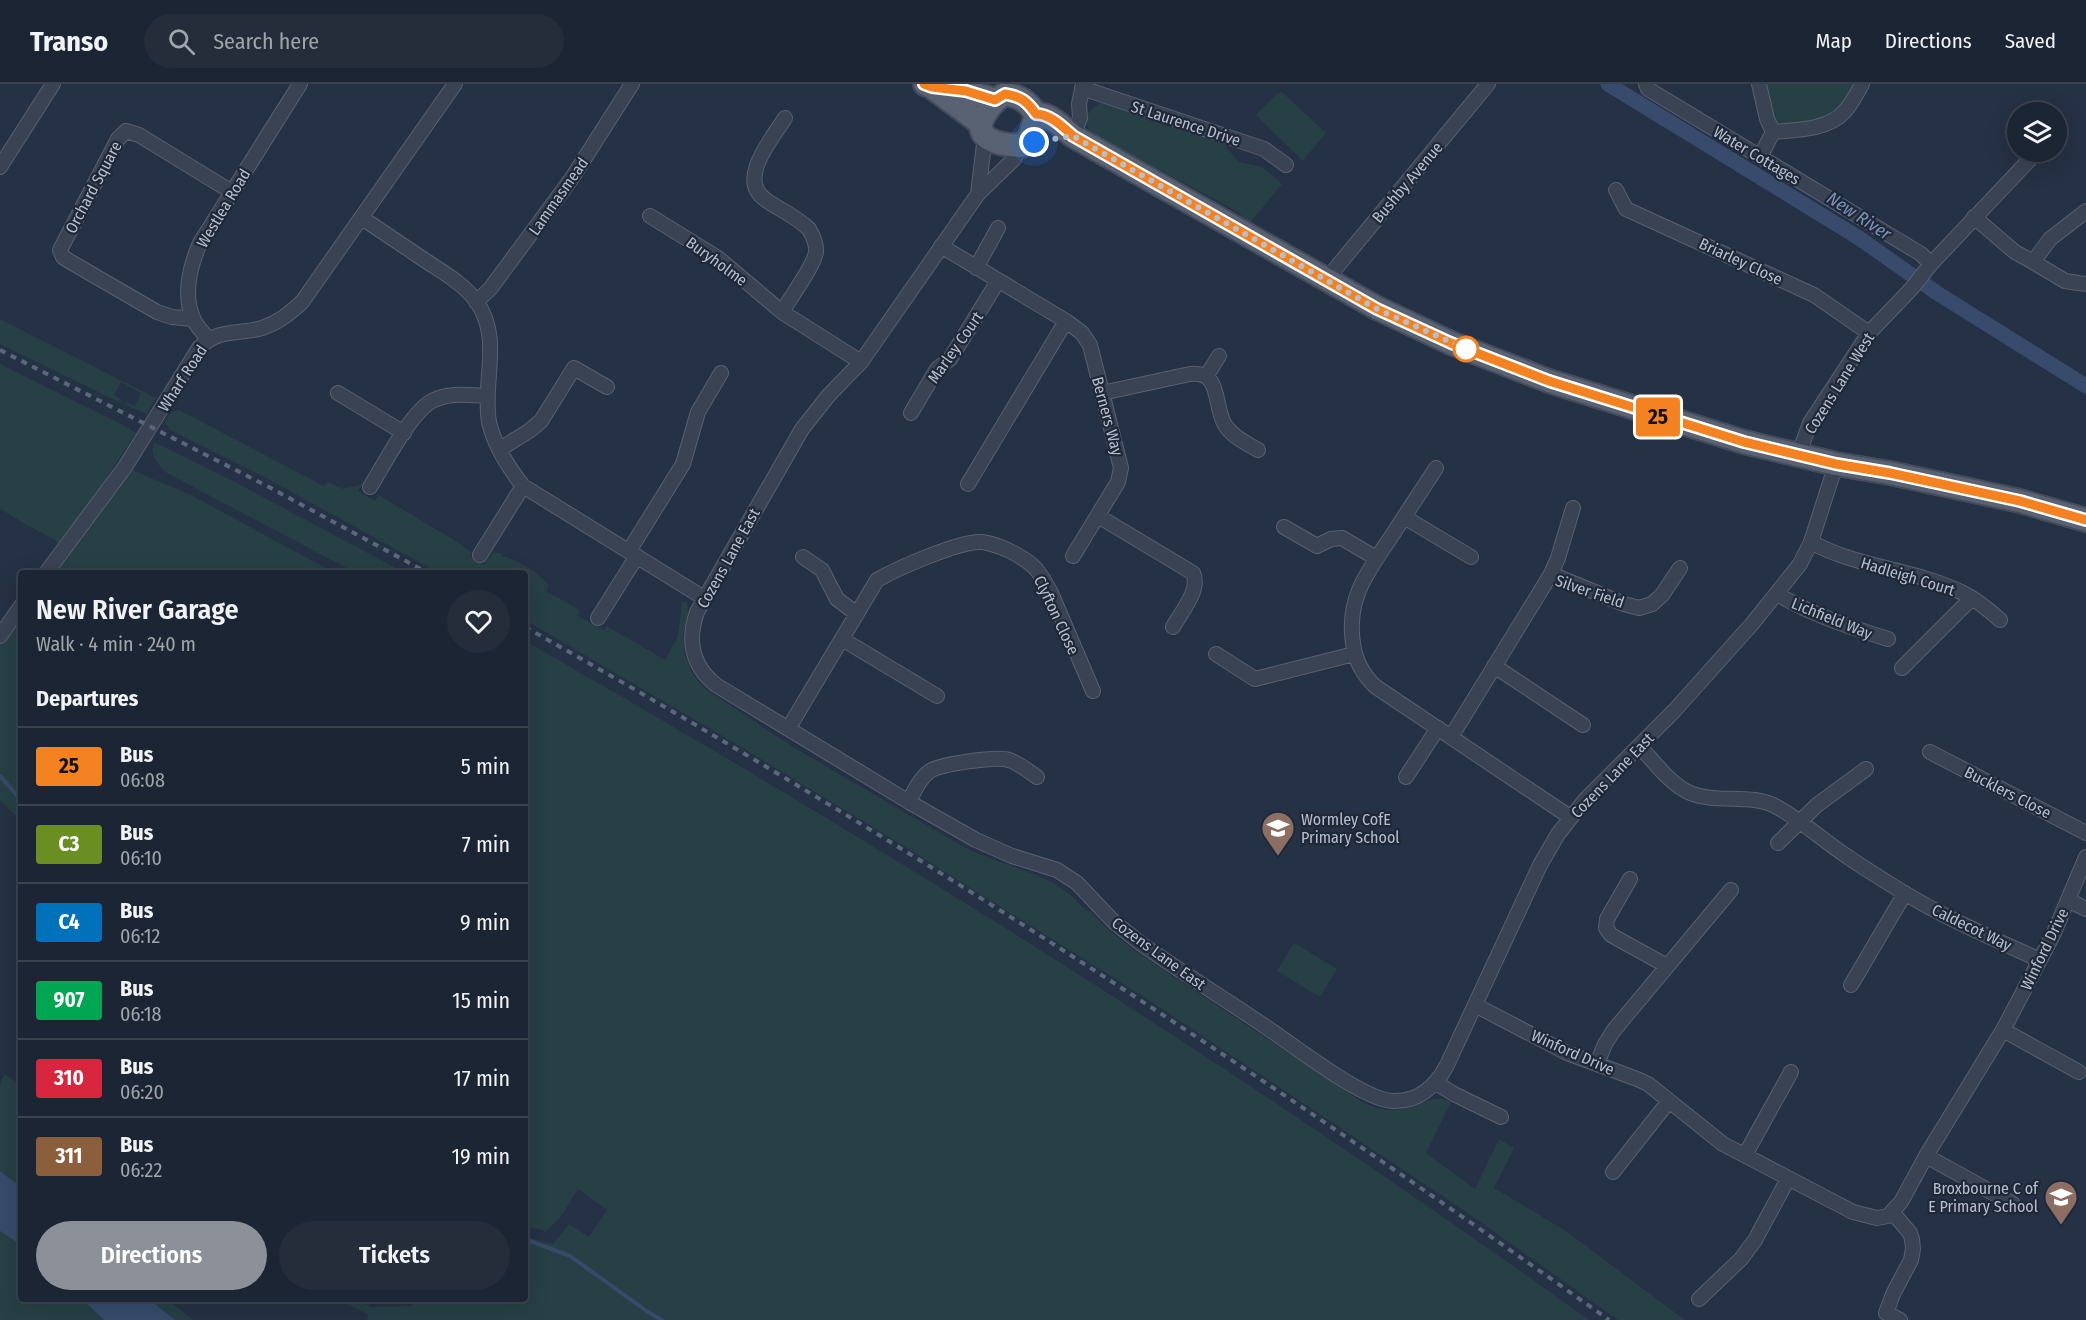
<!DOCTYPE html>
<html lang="en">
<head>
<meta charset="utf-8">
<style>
	body { margin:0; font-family:"Fira Sans Condensed",sans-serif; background:#252d3b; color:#f1f3f6; height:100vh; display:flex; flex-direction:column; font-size:22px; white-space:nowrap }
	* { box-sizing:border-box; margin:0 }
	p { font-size:20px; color:#a0a5ac }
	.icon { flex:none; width:33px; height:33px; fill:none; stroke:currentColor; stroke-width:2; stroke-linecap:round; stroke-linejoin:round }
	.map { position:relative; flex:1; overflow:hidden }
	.panel { position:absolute; left:18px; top:486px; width:510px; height:732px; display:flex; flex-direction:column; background:#1c2533; border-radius:6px; box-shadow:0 6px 24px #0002,0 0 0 2px #3a424e }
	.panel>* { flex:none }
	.badge { padding:0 12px; border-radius:4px; font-size:21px; line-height:39px }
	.tools { position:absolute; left:2007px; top:18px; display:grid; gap:12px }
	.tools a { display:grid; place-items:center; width:60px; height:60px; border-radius:50%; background:#1c2533; box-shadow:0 6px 24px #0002,0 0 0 2px #3a424e; font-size:30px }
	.you { position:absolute; width:30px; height:30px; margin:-15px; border:4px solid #fff; border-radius:50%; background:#1a73e8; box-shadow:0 0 0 9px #1a73e833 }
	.map>.badge { position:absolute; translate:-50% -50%; box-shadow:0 0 0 3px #fff }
	h2 { padding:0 18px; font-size:22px; line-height:54px }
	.round { display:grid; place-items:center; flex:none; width:63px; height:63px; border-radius:32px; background:#252d3b }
	.head { display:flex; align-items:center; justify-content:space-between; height:102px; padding:0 18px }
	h1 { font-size:28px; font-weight:600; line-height:45px }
	.action { display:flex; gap:12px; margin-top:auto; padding:12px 18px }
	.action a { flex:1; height:69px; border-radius:36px; background:#8c9099; color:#fff; font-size:24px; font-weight:600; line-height:69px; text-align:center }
	.action a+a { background:#252d3b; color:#f1f3f6 }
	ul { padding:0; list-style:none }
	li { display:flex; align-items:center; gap:18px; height:78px; padding:0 18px; border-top:2px solid #3a424e }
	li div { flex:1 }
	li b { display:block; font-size:22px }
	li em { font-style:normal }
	li .badge { min-width:66px; font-weight:700; text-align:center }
	header { display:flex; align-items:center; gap:36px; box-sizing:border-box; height:84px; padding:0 30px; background:#1c2533; border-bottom:2px solid #3a424e }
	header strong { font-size:28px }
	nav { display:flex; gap:33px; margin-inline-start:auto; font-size:21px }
	.search { width:420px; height:54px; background:#252d3b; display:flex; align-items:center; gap:15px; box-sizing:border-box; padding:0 21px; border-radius:33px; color:#a0a5ac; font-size:22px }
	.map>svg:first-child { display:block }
	.green { fill:#274045 }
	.water { fill:#384b6c }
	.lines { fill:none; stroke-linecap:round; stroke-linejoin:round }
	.stream { stroke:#384b6c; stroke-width:4 }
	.canal { stroke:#384b6c; stroke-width:15 }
	.minor-casing { stroke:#586171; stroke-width:16 }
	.primary-casing { stroke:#434c5d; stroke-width:26 }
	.minor { stroke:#3a4354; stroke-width:14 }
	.primary { stroke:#586273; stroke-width:22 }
	.rail { stroke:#5b677b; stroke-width:4; stroke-dasharray:6 6; stroke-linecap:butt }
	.line-casing { stroke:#fff; stroke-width:14 }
	.line { stroke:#f58220; stroke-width:9 }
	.walk { stroke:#b7bfcd; stroke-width:6; stroke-dasharray:0 10.8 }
	.stop-dot { fill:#fff; stroke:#f58220; stroke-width:3 }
	.labels { text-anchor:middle; stroke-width:4.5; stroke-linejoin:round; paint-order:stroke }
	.street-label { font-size:16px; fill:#b7bfcd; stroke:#1e2839 }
	.poi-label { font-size:16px; fill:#b7bfcd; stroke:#1e2839; text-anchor:start }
	.water-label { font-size:18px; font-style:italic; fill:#7c93b6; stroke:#1e2839 }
</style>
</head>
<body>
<header>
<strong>Transo</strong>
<div class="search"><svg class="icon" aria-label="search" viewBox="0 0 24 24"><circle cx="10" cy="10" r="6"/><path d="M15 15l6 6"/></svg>Search here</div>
<nav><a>Map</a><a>Directions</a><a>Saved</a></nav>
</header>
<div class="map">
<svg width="2086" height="1236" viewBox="0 0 2086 1236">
	<rect width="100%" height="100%" fill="#253144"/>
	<path class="green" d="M1764,0H1856C1850,9 1845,20 1837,27C1824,38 1787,47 1773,37Z
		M1282,8L1326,49L1303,77L1256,31L1278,9Z
		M1102,18L1221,57L1239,78L1262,83L1282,100L1250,139L1236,127L1090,48C1081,34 1089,25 1102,18Z
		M0,235L156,314L147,330L125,321L127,318L135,322L141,309L121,298L114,311L122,316L121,319L0,260Z
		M0,280L131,345L130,346L136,349L91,417L59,459L0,425Z
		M179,326L324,402L328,398L343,405L363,400L358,407L375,417L379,411L462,461L472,469L470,472L484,480L493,468L503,470L502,472C522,477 535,487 549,501L546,507L580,526L578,532L604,546L607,542L665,576L678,552L682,518H687L688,529L683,550L685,572L692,589L704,604L793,663L964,763C995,779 1031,785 1061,804C1071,810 1078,819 1086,827H1090L1104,842L1135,867L1364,1019C1377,1024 1388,1028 1401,1025C1419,1023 1435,1008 1451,1018L1426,1069L1475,1105L1499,1055L1514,1064L1494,1104L1566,1147L1685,1236H1618L1465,1127L1141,911L891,754L731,657L525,536V489H439L264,393L168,345L169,343L164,340L171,328Z
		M154,358L235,398L405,489H356L167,389C158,382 149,370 154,358Z
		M132,386L191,411L335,489H55L127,389Z
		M21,534V737L0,716V560Z
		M525,557C890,765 1247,990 1589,1236H367L368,1230L336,1215H367L370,1223L411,1222L414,1215H525V1153L553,1160L569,1140L589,1153L607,1126L578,1105L560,1134L546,1147L525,1142Z
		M1294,859L1337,885L1320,913L1277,887Z
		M4,990L21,1001V1103L0,1087V1000Z
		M0,1147L21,1161V1215H82L104,1236H0Z
		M149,1215H167L193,1236H175Z"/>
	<path class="water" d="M0,1087L21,1103V1161L0,1147Z
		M82,1215H149L175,1236H104Z"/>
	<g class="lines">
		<path class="stream" d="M0,692L21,716
			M525,1155L570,1172L648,1228L662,1236
			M411,1215H412"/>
		<path class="canal" d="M1608,0L1859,154L1937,209L2086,302"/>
		<g class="minor-casing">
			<path id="minor" d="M1646,0L1648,5L1921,170L1931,180
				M1759,0L1767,35L1773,48C1795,46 1828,46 1844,28C1852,20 1857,9 1862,0
				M1082,4L1264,65L1286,81
				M1073,52L1080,34L1079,20L1083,0
				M1021,62L1014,75L978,110L861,278L829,311L802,345L697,528C687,556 692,582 716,601L909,718L976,756L1012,772L1057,786L1077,799L1114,838L1140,859C1181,888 1222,913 1263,941C1291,959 1362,1016 1393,1017C1418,1018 1436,1002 1447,981L1540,781L1558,750L1585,716L1674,627L1752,540L1800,480L1811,458L1836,380
				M1760,73L1773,48
				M0,83L53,0
				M1616,106L1626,125L1814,211L1869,249
				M978,110L985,52
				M650,132L718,174L782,228L861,278
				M1974,133L2015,168L2033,178L2050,155L2086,127
				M362,134C383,148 405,163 426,177C444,189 464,200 476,217C503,254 482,297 489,338C494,361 509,384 523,402L704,514
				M941,162L1066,237L1082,249L1090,261L1121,384L1118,398L1073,472
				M2033,178L2065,197L2086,200
				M976,184L998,144
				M1326,196L1488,0
				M476,218L490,205L572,94L632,0
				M782,228C790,214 814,182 816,168C817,160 813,152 809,145C797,133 780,126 766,116C736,96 772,55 785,34
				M193,235L172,233L157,228L69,177L63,173L60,166L118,55L126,47L139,51L232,108
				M208,254C203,249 197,243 194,236C182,211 190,182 200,159L300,0
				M1207,291L1219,272
				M338,309L404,349
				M1102,309L1190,290C1222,286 1213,321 1225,341C1233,353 1246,359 1258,366
				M911,329L937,285L950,275L998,197
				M500,365L529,347L541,337L574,284L607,303
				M1798,372L1810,339L1869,249L1912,204L1931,180L2033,72
				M1436,384C1422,406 1407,428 1393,450C1369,486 1346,513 1353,559C1355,576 1363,591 1376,603L1570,733
				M968,400L1066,237
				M370,403C384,381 410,329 432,317C448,308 469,311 487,312
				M1098,432L1193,489C1201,506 1181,528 1173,543
				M1404,433L1471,473
				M1284,443L1317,462L1331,455L1342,454L1376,474
				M1811,458C1858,484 1915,485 1963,509C1977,516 1989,526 2000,536
				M629,467L683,380L698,328L721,289
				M480,471L523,402
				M803,473L822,486L837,515L857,530
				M46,489L125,383L199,264C219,244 237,251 262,244C278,239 290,229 302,218L455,0
				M1551,490L1624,520L1639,524L1652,520L1662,511L1680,484
				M1777,510C1812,531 1850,543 1888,555
				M598,534L637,472
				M0,552L21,522
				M842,555L937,612
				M1216,570L1255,595L1354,570
				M1494,582L1583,641
				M1902,584L1972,514
				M788,645L877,496C896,485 961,456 982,458C998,460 1021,471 1033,482C1041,489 1046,500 1051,509L1093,607
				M1451,653L1551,490L1558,474L1573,424
				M1639,662C1654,677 1669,699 1688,708C1716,721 1750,708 1777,723C1802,737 1824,757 1848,773C1865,785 1884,796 1901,807C1945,834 1994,855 2040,876
				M1930,668L2086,749
				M1406,693L1438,644
				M909,718C914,707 920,694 930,687C941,680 996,672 1009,676C1019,679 1028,687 1037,693
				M1778,759L1817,721L1866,685
				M1630,795L1607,835L1606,844L1611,851L1667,882
				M2068,816L2086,825
				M1851,901L1905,809
				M1475,921L1567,969L1637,995L1648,1000L1723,1060L1853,1128L1877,1134L1888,1132L1901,1118L1926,1072L2003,946L2053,851L2086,773
				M2003,946L2079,988
				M1597,980L1605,960L1614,946L1731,806
				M1436,999L1454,1010L1501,1033
				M1745,1071L1791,988
				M1926,1072L2013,1120
				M1613,1088L1669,1017
				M1893,1129L1910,1149L1912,1155L1913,1165L1911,1176L1893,1210L1886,1229L1900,1236
				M1699,1215L1741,1175L1755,1156L1788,1095"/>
		</g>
		<g class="primary-casing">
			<path id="primary" d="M925,0L932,3L966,7L995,16
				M933,4L980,39
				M1005,10C1020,12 1027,17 1036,30L1030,53L1021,62C1001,61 970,56 985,30C991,21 996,15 1005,10Z
				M1036,30C1050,29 1063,44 1073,52L1377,224L1451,259L1549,297L1744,358L1836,380L1890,389L2020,417L2086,436"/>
		</g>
		<use href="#minor" class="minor"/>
		<use href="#primary" class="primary"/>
		<path class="rail" d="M0,266L267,402L428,489
			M525,543C899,753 1260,987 1609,1236"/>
	</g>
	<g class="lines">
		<g class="line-casing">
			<path id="line" d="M924,0L932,3L966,7L995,16L1005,10C1020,12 1027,17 1036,30C1050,30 1063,43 1073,52L1377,225L1451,259L1549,297L1744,358L1836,380L1890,389L2020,417L2086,436"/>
		</g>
		<use href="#line" class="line"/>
		<path class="walk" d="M1034,58L1073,52L1080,56L1377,225L1473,268L1466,265"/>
	</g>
	<defs>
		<g id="school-pin" transform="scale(1.725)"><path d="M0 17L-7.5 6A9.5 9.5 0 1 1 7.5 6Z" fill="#8d6e63" stroke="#1e2839"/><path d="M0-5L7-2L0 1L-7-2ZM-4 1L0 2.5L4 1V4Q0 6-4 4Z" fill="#fff"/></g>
	</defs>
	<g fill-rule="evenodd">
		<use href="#school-pin" x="1278" y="744"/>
		<use href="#school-pin" x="2061" y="1113"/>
	</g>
	<circle class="stop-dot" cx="1466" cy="265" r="12"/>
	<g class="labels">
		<g class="street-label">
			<text transform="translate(1186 39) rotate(18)" y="6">St Laurence Drive</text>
			<text transform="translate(1757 71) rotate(31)" y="6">Water Cottages</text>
			<text transform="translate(1407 98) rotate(-50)" y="6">Bushby Avenue</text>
			<text transform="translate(93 103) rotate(-62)" y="6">Orchard Square</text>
			<text transform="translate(558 112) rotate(-55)" y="6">Lammasmead</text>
			<text transform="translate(223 124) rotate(-59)" y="6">Westlea Road</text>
			<text transform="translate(717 177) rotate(36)" y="6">Buryholme</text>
			<text transform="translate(1741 177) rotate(25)" y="6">Briarley Close</text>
			<text transform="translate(955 263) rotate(-55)" y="6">Marley Court</text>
			<text transform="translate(182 294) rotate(-57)" y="6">Wharf Road</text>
			<text transform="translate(1839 299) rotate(-58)" y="6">Cozens Lane West</text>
			<text transform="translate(1108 332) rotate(75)" y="6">Berners Way</text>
			<text transform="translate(728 474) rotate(-61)" y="6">Cozens Lane East</text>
			<text transform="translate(1908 492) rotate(17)" y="6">Hadleigh Court</text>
			<text transform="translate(1590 507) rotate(19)" y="6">Silver Field</text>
			<text transform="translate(1057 531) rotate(65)" y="6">Clyfton Close</text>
			<text transform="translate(1832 534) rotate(22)" y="6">Lichfield Way</text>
			<text transform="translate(1612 691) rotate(-46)" y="6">Cozens Lane East</text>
			<text transform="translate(2008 708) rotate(27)" y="6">Bucklers Close</text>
			<text transform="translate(1972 843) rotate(26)" y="6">Caldecot Way</text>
			<text transform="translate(2044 865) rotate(-64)" y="6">Winford Drive</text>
			<text transform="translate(1159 869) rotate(36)" y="6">Cozens Lane East</text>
			<text transform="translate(1573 968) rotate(24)" y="6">Winford Drive</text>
		</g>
		<g class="poi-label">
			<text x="1301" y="741">Wormley CofE<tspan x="1301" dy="18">Primary School</tspan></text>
			<text x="2038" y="1110" text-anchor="end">Broxbourne C of<tspan x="2038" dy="18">E Primary School</tspan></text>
		</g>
		<g class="water-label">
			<text transform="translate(1859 132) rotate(33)" y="6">New River</text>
		</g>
	</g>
</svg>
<div class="tools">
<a><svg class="icon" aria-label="layers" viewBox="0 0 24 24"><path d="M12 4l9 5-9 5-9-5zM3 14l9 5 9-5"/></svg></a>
</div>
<div class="you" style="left:1034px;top:58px"></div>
<b class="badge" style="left:1658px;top:333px;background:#f58220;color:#111">25</b>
<section class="panel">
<div class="head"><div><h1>New River Garage</h1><p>Walk · 4 min · 240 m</p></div><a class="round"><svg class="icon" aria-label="heart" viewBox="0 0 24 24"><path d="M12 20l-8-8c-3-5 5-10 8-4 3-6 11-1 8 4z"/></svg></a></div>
<h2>Departures</h2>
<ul>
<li><span class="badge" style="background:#f58220;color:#111">25</span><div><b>Bus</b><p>06:08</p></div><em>5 min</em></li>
<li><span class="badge" style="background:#6b8e23;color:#fff">C3</span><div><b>Bus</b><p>06:10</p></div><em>7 min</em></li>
<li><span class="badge" style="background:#0072bc;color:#fff">C4</span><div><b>Bus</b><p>06:12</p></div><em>9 min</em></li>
<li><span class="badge" style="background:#00a651;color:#fff">907</span><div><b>Bus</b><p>06:18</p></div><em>15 min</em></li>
<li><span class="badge" style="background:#d7263d;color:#fff">310</span><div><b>Bus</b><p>06:20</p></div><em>17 min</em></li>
<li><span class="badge" style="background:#8b5e3c;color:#fff">311</span><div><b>Bus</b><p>06:22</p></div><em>19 min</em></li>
</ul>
<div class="action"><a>Directions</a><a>Tickets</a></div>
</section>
</div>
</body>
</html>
